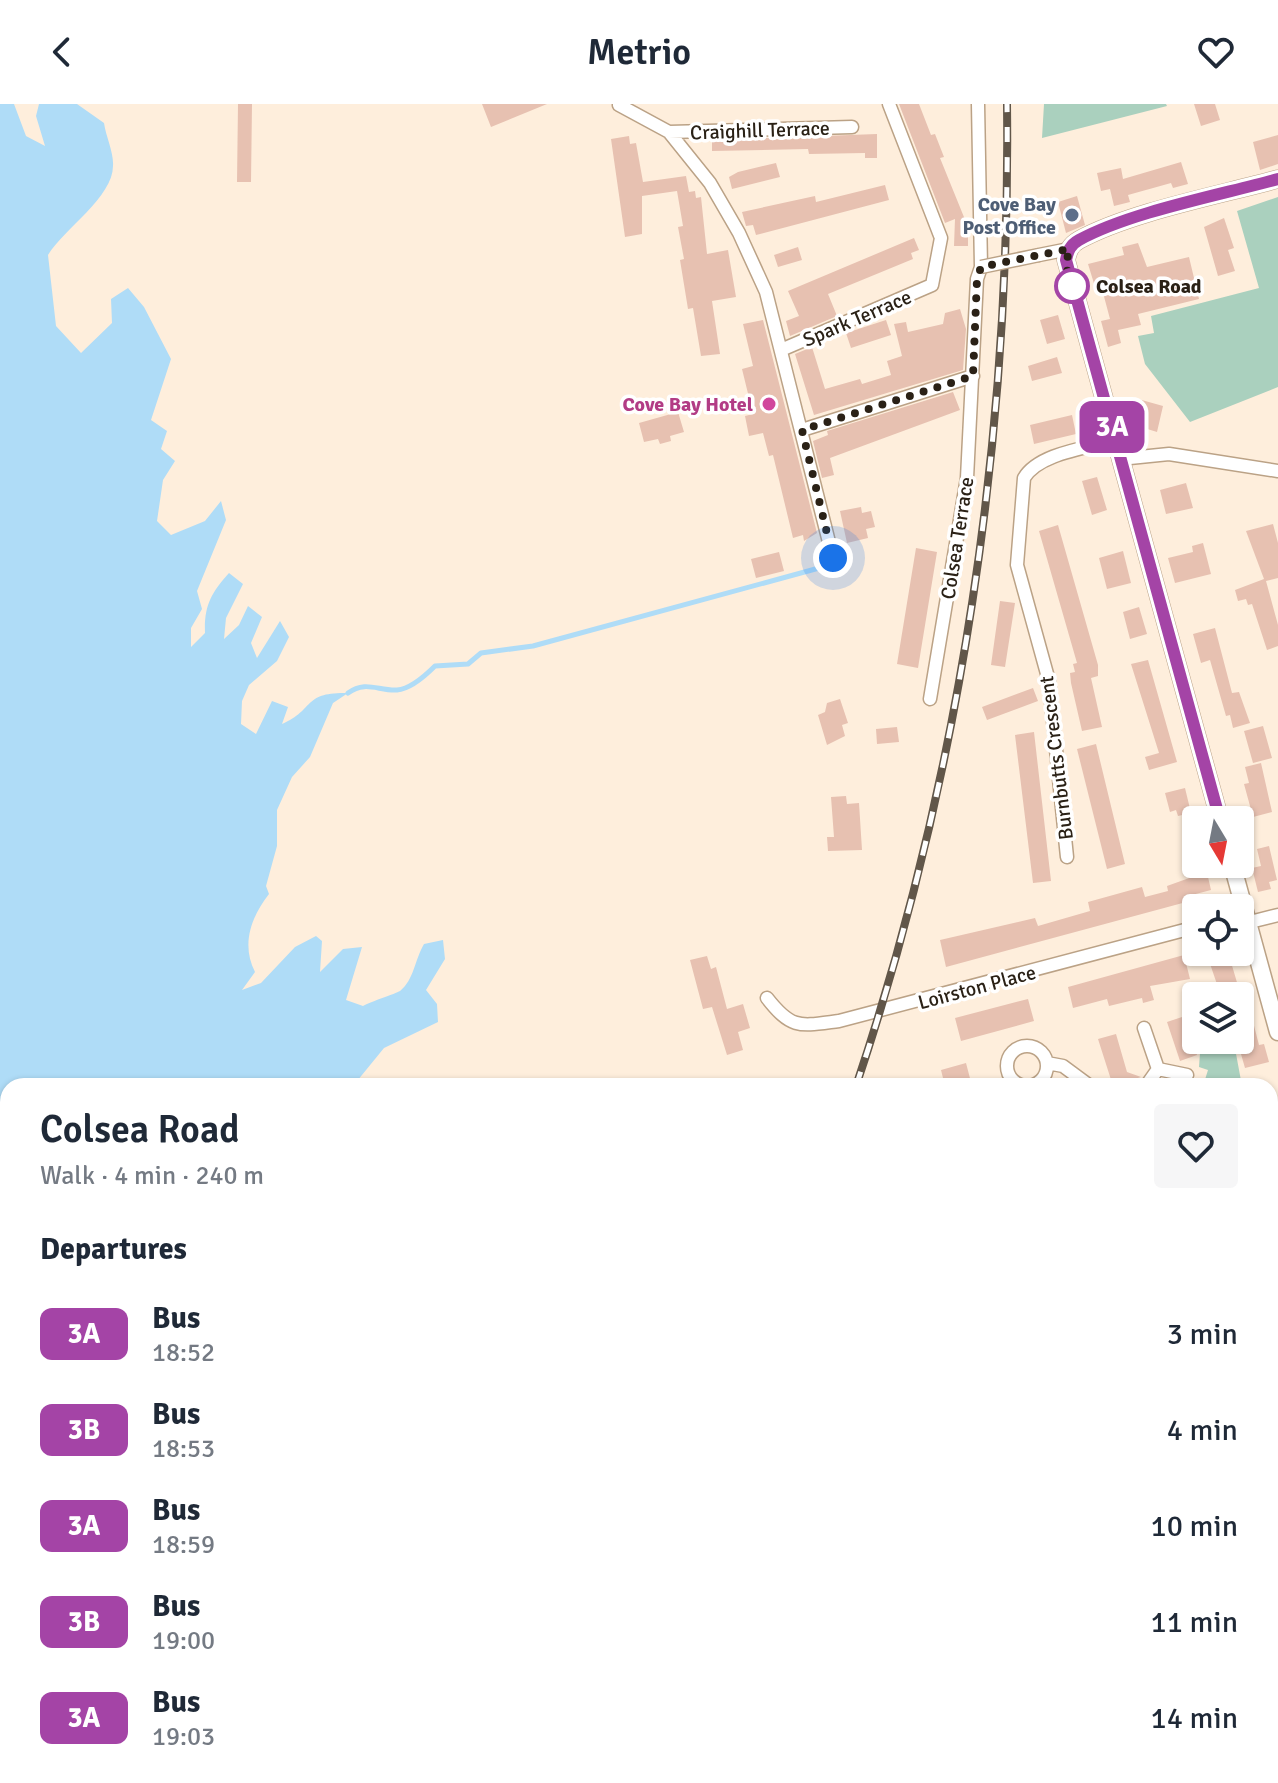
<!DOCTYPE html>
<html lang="en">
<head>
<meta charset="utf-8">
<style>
	body { margin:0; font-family:Signika,sans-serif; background:#f6f6f7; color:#1f2937; height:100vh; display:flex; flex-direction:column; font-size:30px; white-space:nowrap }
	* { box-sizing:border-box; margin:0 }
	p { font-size:26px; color:#747a83 }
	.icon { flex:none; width:44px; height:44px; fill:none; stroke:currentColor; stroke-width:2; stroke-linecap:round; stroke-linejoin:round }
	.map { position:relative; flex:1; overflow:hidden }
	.panel { position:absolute; left:0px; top:974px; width:1278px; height:706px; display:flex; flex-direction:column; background:#fff; border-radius:24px 24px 0 0; box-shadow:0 2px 6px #0004 }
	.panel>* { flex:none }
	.badge { padding:0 16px; border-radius:12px; font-size:28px; line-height:52px }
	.needle { width:52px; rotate:170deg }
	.tools { position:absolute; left:1182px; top:702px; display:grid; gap:16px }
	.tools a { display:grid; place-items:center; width:72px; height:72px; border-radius:8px; background:#fff; box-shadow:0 2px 6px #0004; font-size:40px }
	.you { position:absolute; width:40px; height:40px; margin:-20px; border:6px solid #fff; border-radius:50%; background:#1a73e8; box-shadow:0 0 0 12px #1a73e833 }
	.map>.badge { position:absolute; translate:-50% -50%; box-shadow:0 0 0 4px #fff }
	h2 { padding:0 40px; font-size:30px; line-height:72px }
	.round { display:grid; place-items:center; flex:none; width:84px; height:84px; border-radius:8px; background:#f6f6f7 }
	.summary { display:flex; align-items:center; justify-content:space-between; height:136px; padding:0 40px }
	h1 { font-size:38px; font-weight:600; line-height:60px }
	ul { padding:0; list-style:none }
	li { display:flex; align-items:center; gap:24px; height:96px; padding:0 40px }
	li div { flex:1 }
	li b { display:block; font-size:30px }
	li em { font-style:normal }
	li .badge { min-width:88px; font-weight:700; text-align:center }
	header { display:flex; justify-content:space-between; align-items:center; height:104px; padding:0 40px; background:#fff; font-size:36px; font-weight:600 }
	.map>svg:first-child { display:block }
	.green { fill:#aad0be }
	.water { fill:#afdcf7 }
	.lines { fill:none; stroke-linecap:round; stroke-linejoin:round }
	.stream { stroke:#afdcf7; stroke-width:5 }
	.building { fill:#e7c1b1 }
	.minor-casing { stroke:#bba286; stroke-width:15 }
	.tertiary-casing { stroke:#bba286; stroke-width:19 }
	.minor { stroke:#fff; stroke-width:12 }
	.tertiary { stroke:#fff; stroke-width:16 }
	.rail-casing { stroke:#615649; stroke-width:8 }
	.rail { stroke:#fff; stroke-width:5; stroke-dasharray:15; stroke-linecap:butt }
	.minor-bridge-casing { stroke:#bba286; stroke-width:15; stroke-linecap:butt }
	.minor-bridge { stroke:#fff; stroke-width:12 }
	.line-casing { stroke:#fff; stroke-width:18 }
	.line { stroke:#a444a6; stroke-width:12 }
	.walk { stroke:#2a2116; stroke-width:8; stroke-dasharray:0 14.4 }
	.service-dot { fill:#5c6f8a; stroke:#fff; stroke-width:3 }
	.stop-dot { fill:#fff; stroke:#a444a6; stroke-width:4 }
	.hotel-dot { fill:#d1479c; stroke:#fff; stroke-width:3 }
	.labels { text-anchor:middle; stroke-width:7; stroke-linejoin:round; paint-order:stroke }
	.street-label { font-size:20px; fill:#2a2116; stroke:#fff }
	.service-label { font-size:20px; font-weight:bold; fill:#4e5e75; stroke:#fff; text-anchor:end }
	.stop-label { font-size:20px; font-weight:bold; fill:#2a2116; stroke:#fff; text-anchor:start }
	.hotel-label { font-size:20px; font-weight:bold; fill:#b23c85; stroke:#fff; text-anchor:end }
</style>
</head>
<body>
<header><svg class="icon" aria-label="back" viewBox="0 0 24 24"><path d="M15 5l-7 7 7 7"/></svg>Metrio<svg class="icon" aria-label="heart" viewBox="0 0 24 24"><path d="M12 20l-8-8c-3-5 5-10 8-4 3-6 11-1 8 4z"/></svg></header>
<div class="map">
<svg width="1278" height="1679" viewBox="0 0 1278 1679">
	<rect width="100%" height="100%" fill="#feeedc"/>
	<path class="green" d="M1044,0H1166L1167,2L1042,34Z
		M1278,93V283L1190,318L1145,260L1138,232L1154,229L1151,212L1259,184L1237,107Z
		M1234,939L1242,982H1203L1208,966L1199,963L1200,949Z"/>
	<path class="water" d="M0,0H14L26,32L45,42L36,12L39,0H77L104,19C106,33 114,49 113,62C113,93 64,125 48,151L56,222L81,249L112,219L111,195L128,184L144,203L171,255L151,316L167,327L161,345L175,357L163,376L157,417L171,431L205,417L221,397L226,416L197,487L202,505L191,524V543L205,529C204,502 211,489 229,469L243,480L226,514L224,535L239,521L248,502L262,513L251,539L257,554L280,517L289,533L277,557L249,581L242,597L241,620L256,630L272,597L288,603L282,620C316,605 302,588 348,589L333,599L310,653L292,673L277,706V742L266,782L269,790C251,813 241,841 255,868L242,886L261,879L295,843L316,832L322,837L320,868L343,845L362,843L346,896L363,902C372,897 395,890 400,887C414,876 415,855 424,840L443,836L445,855L426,886L437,900L438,918L384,944L353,982H8V1672H124L126,1679H0Z"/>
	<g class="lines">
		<path class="stream" d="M348,589C366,576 378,587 397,586C410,585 426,571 435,562L468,560L481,549L533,542L830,461"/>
	</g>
	<path class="building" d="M238,0H252L251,78H237Z
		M482,0H547L491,23Z
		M899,0H919L931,31L935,30L944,53L940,54L968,123V142H954L955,115L945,119Z
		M1194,0H1215L1220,16L1201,22Z
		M877,30V54H865V49L809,50L808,45L712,47V36Z
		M1278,31V60L1260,66L1253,38Z
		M629,32L630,40L636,39L643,78L686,72L689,88L695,87L696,94L701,93L707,150L728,146L736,193L712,197L720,250L701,252L693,204L688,205L680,156L684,155L678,123L683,122L677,87L642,92V130L625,133L611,35Z
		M1181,58L1188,80L1173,84L1171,79L1128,91L1130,98L1114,102L1110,85L1101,87L1097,69L1121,64L1123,75Z
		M776,59L780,73L732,85L729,73L738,68Z
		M885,81L889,96L756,131L753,121L746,122L742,108L815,92L816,98Z
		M1077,92L1085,121L1066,129L1058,98Z
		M1224,114L1234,144L1228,146L1235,167L1218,172L1204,123Z
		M914,134L919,146L911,149L913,155L828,190L837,212L790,232L786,217L799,212L788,187Z
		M1138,139L1147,163L1189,153L1199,195L1138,210L1141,221L1118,226L1121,239L1108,243L1101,217L1110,215L1102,185L1096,186L1088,160L1124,151L1122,143Z
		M798,143L802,156L778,163L774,151Z
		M960,205L966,225L963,266L814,311L795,250L812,243L825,285L860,275L862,280L891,271L887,257L902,252L894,220L906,218L908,228L943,220L945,209Z
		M1058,211L1065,235L1047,240L1040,216Z
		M763,216L817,429L804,437L803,431L793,434L773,351L769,352L763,329L749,332L745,312L753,310L742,265L753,262L743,220Z
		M886,216L891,231L851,244L846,229Z
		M1057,253L1062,269L1032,277L1028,262Z
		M953,288L960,306L830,354L834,371L822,374L813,337L828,331L827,327Z
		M1131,293L1163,302L1157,328L1128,319Z
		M678,308L684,328L670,332L671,337L660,340L658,335L644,338L639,319Z
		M1072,311L1076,330L1034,340L1030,321Z
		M1097,373L1107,406L1092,411L1082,377Z
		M1186,379L1193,404L1166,410L1160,386Z
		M861,403L862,409L871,407L875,423L866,425L868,434L847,439L840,407Z
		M1273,420L1278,439V474L1266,477L1278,521V542L1267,546L1252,500L1248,501L1246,495L1238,497L1235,486L1264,475L1246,427Z
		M1058,421L1098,561V572L1091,574L1102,623L1082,627L1071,579L1070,569L1075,568L1073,560L1077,559L1039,427Z
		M1203,439L1211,470L1175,479L1168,454L1193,448L1192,442Z
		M916,444L937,448L918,564L897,560Z
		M1123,447L1131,479L1107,485L1099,454Z
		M779,448L784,467L756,474L751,455Z
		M1000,497L1015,499L1005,563L991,561Z
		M1139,503L1147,530L1130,535L1123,508Z
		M1215,524L1232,589L1239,588L1250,619L1233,624L1230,611L1226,612L1210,556L1201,559L1193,530Z
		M1148,556L1177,658L1149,666L1145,653L1159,649L1131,560Z
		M1033,584L1038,597L987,616L982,603Z
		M840,595L848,619L842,621L845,632L827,641L818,611L825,608L827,599Z
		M1263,622L1272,654L1253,659L1244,627Z
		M897,623L899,638L877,640L876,625Z
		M1034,628L1051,777L1033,779L1015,631Z
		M1096,640L1125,760L1107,765L1077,645Z
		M1261,659L1272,708L1253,713L1244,680L1249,679L1245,663Z
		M1185,684L1191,709L1178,712L1176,706L1170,708L1165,689Z
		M846,692L847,700L859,699L862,746L828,747L827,733H834L831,693Z
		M1196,736V760H1205L1211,786L1188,792L1190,797L946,863L940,836L1035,814L1038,822L1090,807L1088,798L1142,783L1145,793L1168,787L1167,782L1192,773L1183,739Z
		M1269,742L1277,776L1269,778L1271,785L1258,788L1252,764L1261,762L1257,745Z
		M1206,848H1228L1241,892H1221Z
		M1184,851L1190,875L1150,882L1154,896L1143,899L1142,894L1109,902L1107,895L1073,904L1068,883Z
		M707,852L711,865L716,863L727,905L743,900L750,924L738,928L743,946L727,951L712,903L703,905L690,856Z
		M1028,895L1034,917L961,937L955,914Z
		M1185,912L1197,951L1180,957L1167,918Z
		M1252,914L1259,941L1264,940L1269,958L1245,964L1237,936H1240V918Z
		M1116,930L1127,968L1141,973L1113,982L1098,935Z
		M966,959L972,982H945L941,966Z"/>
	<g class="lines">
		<g class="minor-casing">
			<path id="minor" d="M619,1L669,28L710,79L739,129L766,188L833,454
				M669,28L852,23
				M1039,151L1069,145
				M781,246L932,181L941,134L889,0
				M802,326L973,272
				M1120,355L1169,350L1278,367
				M930,595L967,374L977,175L981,163L978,0
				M1067,753L1049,577L1017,461L1024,374C1039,349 1088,344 1115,336
				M1243,815L1254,817L1278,811
				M767,894C792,926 800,922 839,917L1196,823
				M1144,924L1158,965L1146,982
				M1007 962a20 20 0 1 1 40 0a20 20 0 1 1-40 0Z
				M1047,959L1063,962L1090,982
				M1158,965L1187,971
				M1270,1149L1278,1148
				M1270,1390L1278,1392
				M1270,1637H1278"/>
		</g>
		<g class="tertiary-casing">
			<path id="tertiary" d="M1220,716L1066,156C1068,147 1070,141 1079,136C1130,108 1220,91 1278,75
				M1232,760L1278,928
				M1270,1277L1278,1278
				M1146,1679V1672"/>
		</g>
		<use href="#minor" class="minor"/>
		<use href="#tertiary" class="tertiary"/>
		<g class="rail-casing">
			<path id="rail" d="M856,982C961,670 1011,329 1007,0
				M593,1679L596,1672"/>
		</g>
		<use href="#rail" class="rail"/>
		<g class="minor-bridge-casing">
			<path id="minor-bridge" d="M981,163L1039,151"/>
		</g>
		<use href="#minor-bridge" class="minor-bridge"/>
	</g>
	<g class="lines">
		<g class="line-casing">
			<path id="line" d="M1220,716L1066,156C1068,147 1070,141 1079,136C1130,108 1220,91 1278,75"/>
		</g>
		<use href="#line" class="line"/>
		<path class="walk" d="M833,454L802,326L973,272L977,175L981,163L1069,145L1066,162L1074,191L1072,182"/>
	</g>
	<circle class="service-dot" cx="1072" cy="111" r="8"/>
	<circle class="stop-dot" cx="1072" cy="182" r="16"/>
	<circle class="hotel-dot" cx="769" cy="300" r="8"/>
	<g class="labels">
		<g class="street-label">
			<text transform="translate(760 26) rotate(-2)" y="7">Craighill Terrace</text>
			<text transform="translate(857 214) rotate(-23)" y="7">Spark Terrace</text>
			<text transform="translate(957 434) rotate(-81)" y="7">Colsea Terrace</text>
			<text transform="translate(1056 654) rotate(-97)" y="7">Burnbutts Crescent</text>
			<text transform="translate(977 883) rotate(-15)" y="7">Loirston Place</text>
		</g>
		<g class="service-label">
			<text x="1056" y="107">Cove Bay<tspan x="1056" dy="23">Post Office</tspan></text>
		</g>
		<g class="stop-label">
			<text x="1096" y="189">Colsea Road</text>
		</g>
		<g class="hotel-label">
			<text x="753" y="307">Cove Bay Hotel</text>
		</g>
	</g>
</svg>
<div class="tools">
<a><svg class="needle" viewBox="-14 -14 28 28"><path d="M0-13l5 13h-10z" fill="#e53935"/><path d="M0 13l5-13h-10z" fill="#747a83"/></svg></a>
<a><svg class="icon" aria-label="locate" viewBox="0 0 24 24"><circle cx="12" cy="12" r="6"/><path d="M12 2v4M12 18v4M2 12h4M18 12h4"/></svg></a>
<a><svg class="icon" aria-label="layers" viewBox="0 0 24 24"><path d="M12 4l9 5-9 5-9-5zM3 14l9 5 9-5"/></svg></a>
</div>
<div class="you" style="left:833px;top:454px"></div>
<b class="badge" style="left:1112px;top:323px;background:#a444a6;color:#fff">3A</b>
<section class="panel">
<div class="summary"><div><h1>Colsea Road</h1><p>Walk · 4 min · 240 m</p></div><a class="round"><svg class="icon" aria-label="heart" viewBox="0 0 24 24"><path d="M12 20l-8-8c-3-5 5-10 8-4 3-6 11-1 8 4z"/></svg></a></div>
<h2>Departures</h2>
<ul>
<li><span class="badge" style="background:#a444a6;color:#fff">3A</span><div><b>Bus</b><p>18:52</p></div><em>3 min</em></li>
<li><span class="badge" style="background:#a444a6;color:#fff">3B</span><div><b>Bus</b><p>18:53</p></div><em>4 min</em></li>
<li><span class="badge" style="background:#a444a6;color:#fff">3A</span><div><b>Bus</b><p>18:59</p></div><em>10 min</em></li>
<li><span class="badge" style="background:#a444a6;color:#fff">3B</span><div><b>Bus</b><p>19:00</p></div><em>11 min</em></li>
<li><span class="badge" style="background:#a444a6;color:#fff">3A</span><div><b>Bus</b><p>19:03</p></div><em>14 min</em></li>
</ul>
</section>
</div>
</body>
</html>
